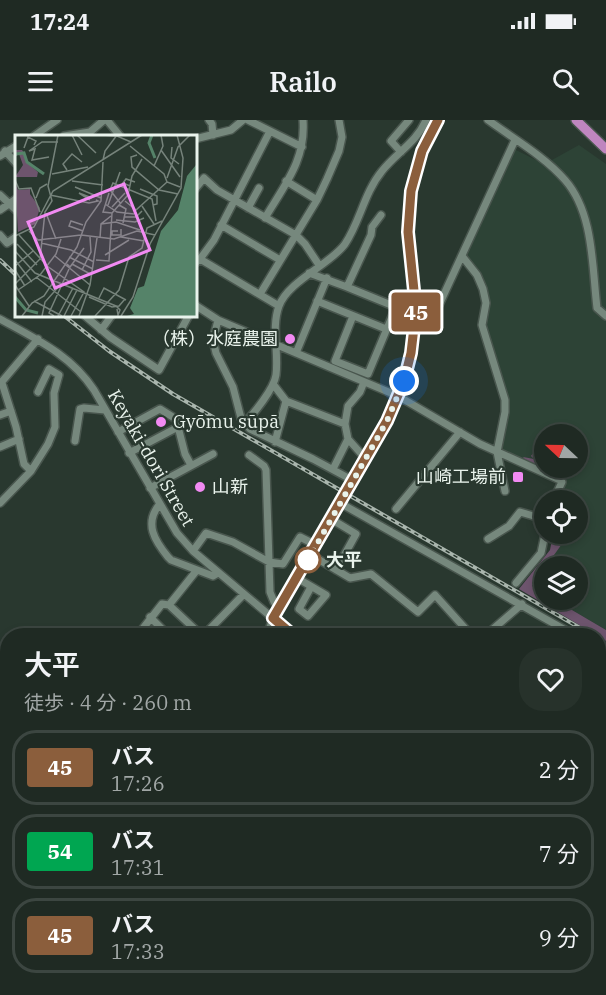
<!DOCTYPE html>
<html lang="ja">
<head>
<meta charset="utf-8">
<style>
	body { margin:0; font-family:"IBM Plex Serif","Noto Sans JP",serif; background:#27322b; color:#f1f3f6; height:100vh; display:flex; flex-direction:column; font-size:22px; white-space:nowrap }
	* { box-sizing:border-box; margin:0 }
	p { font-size:20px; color:#a1a7a6 }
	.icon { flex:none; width:33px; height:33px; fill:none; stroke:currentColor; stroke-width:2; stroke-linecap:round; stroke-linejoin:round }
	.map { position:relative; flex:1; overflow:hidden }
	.panel { position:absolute; left:0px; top:508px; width:606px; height:368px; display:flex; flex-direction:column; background:#1f2a23; border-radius:24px 24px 0 0; box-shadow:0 3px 9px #0003,0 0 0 2px #3c4641 }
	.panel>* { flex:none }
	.badge { padding:0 12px; border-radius:4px; font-size:21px; line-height:39px }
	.needle { width:39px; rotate:292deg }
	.fabs { position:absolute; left:534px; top:304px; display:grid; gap:12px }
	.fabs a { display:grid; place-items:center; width:54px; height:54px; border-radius:50%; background:#1f2a23; box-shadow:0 3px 9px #0003,0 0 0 2px #3c4641; font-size:30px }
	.you { position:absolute; width:30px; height:30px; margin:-15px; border:4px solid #fff; border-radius:50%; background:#1a73e8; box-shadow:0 0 0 9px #1a73e833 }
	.map>.badge { position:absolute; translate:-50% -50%; box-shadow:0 0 0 3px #fff }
	.round { display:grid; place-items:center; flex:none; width:63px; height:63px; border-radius:24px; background:#27322b }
	.overview { display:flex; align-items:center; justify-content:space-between; height:102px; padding:0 24px }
	h1 { font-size:28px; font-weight:600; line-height:45px }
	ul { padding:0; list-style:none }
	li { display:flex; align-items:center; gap:18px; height:75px; margin:0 12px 9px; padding:0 12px; border:3px solid #3c4641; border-radius:24px }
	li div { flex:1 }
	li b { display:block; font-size:22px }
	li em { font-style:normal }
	li .badge { min-width:66px; font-weight:700; text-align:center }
	.status { display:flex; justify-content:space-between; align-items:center; height:42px; padding:0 30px; background:#1f2a23; direction:ltr }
	.status svg { height:16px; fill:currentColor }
	header { display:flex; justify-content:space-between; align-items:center; height:78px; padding:0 24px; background:#1f2a23; font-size:27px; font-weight:600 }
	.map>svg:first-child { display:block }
	.built { fill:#2d4336; fill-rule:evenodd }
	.green { fill:#6d546d }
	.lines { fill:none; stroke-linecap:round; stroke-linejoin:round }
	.minor-casing { stroke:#49564e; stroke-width:10 }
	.highway-casing { stroke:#49564e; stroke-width:12 }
	.minor { stroke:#76887d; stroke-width:7 }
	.highway { stroke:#bf86bf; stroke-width:9 }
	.rail-casing { stroke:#a9b5ad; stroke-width:4 }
	.rail { stroke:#29382f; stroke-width:1.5; stroke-dasharray:4.5; stroke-linecap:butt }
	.minor-bridge-casing { stroke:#49564e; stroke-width:10; stroke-linecap:butt }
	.minor-bridge { stroke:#76887d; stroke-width:7 }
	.line-casing { stroke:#fff; stroke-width:14 }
	.line { stroke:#8b5e3c; stroke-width:9 }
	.walk { stroke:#e9f3ec; stroke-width:6; stroke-dasharray:0 10.8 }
	.poi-dot { fill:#f28af3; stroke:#29382f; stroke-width:2 }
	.stop-dot { fill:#fff; stroke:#8b5e3c; stroke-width:3 }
	.labels { text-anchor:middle; stroke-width:4.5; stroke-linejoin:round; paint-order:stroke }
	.poi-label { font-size:18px; fill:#e9f3ec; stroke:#29382f; text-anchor:end }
	.street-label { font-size:18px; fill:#e9f3ec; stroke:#29382f }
	.stop-label { font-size:18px; font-weight:bold; fill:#e9f3ec; stroke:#29382f; text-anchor:start }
	.inset-river { fill:none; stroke:#558369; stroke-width:3 }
	.inset-road { fill:none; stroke:#76837b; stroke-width:1.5 }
	.view { fill:#f28af3; fill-opacity:0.15; stroke:#f28af3; stroke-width:3 }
	.inset-edge { fill:none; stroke:#e9f3ec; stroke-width:3 }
</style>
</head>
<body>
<div class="status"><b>17:24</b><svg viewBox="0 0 49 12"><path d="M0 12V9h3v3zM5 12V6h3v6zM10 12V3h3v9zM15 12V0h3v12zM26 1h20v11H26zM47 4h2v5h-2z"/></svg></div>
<header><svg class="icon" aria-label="menu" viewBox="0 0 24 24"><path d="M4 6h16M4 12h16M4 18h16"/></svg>Railo<svg class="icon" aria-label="search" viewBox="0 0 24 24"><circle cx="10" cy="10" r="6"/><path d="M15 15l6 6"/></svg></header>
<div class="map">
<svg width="606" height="875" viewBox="0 0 606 875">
	<rect width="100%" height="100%" fill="#29382f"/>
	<path class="built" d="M579,25L606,44V510L555,480H578V447H545L569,414H578V403L588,389L554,359L499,329L506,290L485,217L486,183L483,169L465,139L514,29L536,40H552ZM544,315H578V348H544Z
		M279,869H338L323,875L280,873Z"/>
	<path class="green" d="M539,325L544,329V348L562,349V351L553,353L525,340L523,337L534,339L531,336Z
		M553,414H569L532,466L544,474V480H555L606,510V521L519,469L550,430Z
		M0,789L7,797L8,868L56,869L58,875H0Z"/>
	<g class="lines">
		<g class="minor-casing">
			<path id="minor" d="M107,0L120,16
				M209,0L212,4L213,15
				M248,0L302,27
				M488,0C514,19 544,36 565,60C594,93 592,147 597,188L606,196
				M34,16L57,0
				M64,16L90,12L104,0
				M195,19L231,10L243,0
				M5,31L16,43
				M401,32L391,21L409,0
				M0,36L16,26
				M286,61L317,80
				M195,69L204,58L217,70L296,115L305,124L319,145
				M0,75L16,90
				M248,88L259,68
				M0,90L16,79
				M265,98C285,64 306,40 303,0
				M221,105L280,140
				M0,115L7,123L16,117
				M462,136L477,155L483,169L486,183L482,205L505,280V292L497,332L505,371
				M200,139L279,186
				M195,143L200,139L214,120L270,11
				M309,153L347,167L371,115L372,107L381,95
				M347,167L396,187L368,254L335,241L353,196
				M260,174L317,80L327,59L339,31L342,17L339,0
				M317,181L386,209
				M195,185L218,200L398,276L480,324L560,360L562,362L553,381
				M416,190L435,188L439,185L515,20
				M84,195L110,217L159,250L189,195
				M0,199C36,219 71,235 94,270L177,413L193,431L294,516
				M218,200L213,220L216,233L233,267L241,298L250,309L313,339L352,360
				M101,210L112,195
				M296,233L327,158
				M364,262L360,272L348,286L345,304L348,319L365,338
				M2,263L16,307L24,344L31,351
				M0,264L38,219
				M273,264L286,281L275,322
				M286,281L345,304
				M0,295L11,291
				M244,304C254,293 274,269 276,255C279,232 271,208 279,186C288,161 331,144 345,124C360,102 364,73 382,51C396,33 417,22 426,0
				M118,312L160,289L176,299L185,334L191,345
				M75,321L80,289L84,288L105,290
				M0,327L19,319
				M129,333L178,307
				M249,335L264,346L266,350L270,472L274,482L280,487
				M333,349L348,319
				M150,368L213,334
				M348,369C373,322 405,278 413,223C416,203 417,183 415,164C412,142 407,121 408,100C408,64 421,31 438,0
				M0,383L31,351L48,324L55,307L54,273L59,255L49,249L38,272
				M340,383L576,516
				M159,385C144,404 155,421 168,437L171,440L213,456L218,453
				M396,389L460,312
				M331,399L356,414L336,450
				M488,419L509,406L520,392L544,399
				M193,431L206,413L233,422L269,442L283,444L300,417L316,425
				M311,435L350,458L371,454L418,492L435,475L472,516
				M297,458L326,475L308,496L299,489L311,467
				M516,463L541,433L545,414
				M169,485L202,516
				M150,497L169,516
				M137,516L162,484L169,485L197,450
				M203,516L244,474
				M267,516L273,498L342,379
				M485,516L522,484
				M598,530L606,535
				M598,558L606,552
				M598,656L606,653
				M598,662L606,680
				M598,701L606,698
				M0,713L8,715
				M0,732L8,737
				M598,737L606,731
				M598,756L606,758
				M598,809L606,801
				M598,835L606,852
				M107,868L112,875
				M167,868L170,875
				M273,868L288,875
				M465,868L469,875
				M139,875L156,868
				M397,875L412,868
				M535,875L541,868"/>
		</g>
		<g class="highway-casing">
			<path id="highway" d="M576,0L606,29
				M0,779L8,787
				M62,868L64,875"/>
		</g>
		<use href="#minor" class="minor"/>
		<use href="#highway" class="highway"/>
		<g class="rail-casing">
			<path id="rail" d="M0,140L16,155
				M63,195L109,231L173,274L594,516
				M598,522L606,527"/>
		</g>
		<use href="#rail" class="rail"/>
		<g class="minor-bridge-casing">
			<path id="minor-bridge" d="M342,378L348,369"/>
		</g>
		<use href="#minor-bridge" class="minor-bridge"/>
	</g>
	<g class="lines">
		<g class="line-casing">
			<path id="line" d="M294,516L273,498L387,301L404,261L411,233L416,190L408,112L411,71L422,31L438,0"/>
		</g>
		<use href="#line" class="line"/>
		<path class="walk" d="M308,440L387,301L404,261"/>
	</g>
	<g class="poi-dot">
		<circle cx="290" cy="219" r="6"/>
		<circle cx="161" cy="302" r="6"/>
		<rect x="512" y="351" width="12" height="12" rx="3"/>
		<circle cx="200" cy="367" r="6"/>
	</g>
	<circle class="stop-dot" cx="308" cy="440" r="12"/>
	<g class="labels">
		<g class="poi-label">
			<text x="278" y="225">（株）水庭農園</text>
			<text x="173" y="308" text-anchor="start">Gyōmu sūpā</text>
			<text x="506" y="363">山崎工場前</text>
			<text x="212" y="373" text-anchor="start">山新</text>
		</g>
		<g class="street-label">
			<text transform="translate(151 338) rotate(60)" y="6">Keyaki-dori Street</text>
		</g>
		<g class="stop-label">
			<text x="326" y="446">大平</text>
		</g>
	</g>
	<g transform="translate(15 15)">
		<rect width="182" height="182" fill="#29382f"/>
		<path d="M0,15H7L11,20L12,28L23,37L22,42H0L8,30L4,19L0,22ZM0,47L3,55L15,54V59L25,73L20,89L3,97Z" fill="#6d546d"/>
		<path d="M181,30V181H112L119,179L115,173L123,153L129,151L146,96L163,75L172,41Z" fill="#558369"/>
		<path class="inset-river" d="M137,0L134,8L140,23M1,19L9,18L12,27L29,39M0,162L11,175L23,178"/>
		<path class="inset-road" d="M57,0L67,20M62,0L81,18M87,0L102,1L116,7M115,11L149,39L152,47L165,52M157,12L156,23L164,29M9,13L13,2L21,6L19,10M146,15L165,42M122,20L116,22L117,32L144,55L163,59M34,22L17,25L20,14L14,16L27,7H43M88,25L90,16L102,0M139,31L148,11L146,0M52,35L48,29L57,19L67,27M37,39L73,32M152,43L163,12L175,0M0,45L4,54L16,53L25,77M57,46L88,50M115,51L108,48L111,44L120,47M60,52L86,63M125,54L142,61V69L138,70M94,58L88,77L97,78M35,60L74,68L83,66L81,65M21,63L25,53L32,49M75,65L64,58L77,63M110,66L121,75L152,47M90,69L102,77L119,79M106,69L95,55L98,48L137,64L141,86M93,70L105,37M104,70L111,74L108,88M127,71L139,89M97,72L110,58M31,78L41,104M110,82H121L127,76M101,85L120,87L129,83M86,89L101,87L125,95M14,96L23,105L66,100L99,104L122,96L140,100M68,96L54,91L56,86L68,90M103,96H97V100H106V94M4,100L32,131L69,157L56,181M0,101L19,92L38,56L127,0M106,102L129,106M85,103L86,89L96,81M26,108L56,115L79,127M2,109L22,130M0,116L20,138L101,171L105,175L103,180L102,174M90,120L114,105M40,121L75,150M54,122L78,134M0,125L17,147M81,125L94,126L97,78L113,60L117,41L127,24M52,129L55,132L69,113M57,129L77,140M0,131L18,116M0,135L10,151M67,135L76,117L75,102M21,142L66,177M0,149L25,124L30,77L37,66L33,51L43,0M0,150L14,171M3,155L25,140L41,119L46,104M74,162L97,172L104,171L110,164M84,163L89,153L111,165M19,166L47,181M7,181L17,168L29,161L62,112L71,87L86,66L88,27M27,181L30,167L46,149M39,181L34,178L54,134M43,181L58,153M49,181L62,155M64,181L75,150L82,103M80,181L104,155L114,122L127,113L132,93L147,86M106,181L118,162L135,109L166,53L168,23L162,0"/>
		<path class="view" d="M109,49L135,115L40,153L13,87Z"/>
		<rect width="182" height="182" class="inset-edge"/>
	</g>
</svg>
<div class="fabs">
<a><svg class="needle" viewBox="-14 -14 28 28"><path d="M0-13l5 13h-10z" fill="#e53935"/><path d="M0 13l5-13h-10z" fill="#a1a7a6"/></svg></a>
<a><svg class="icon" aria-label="locate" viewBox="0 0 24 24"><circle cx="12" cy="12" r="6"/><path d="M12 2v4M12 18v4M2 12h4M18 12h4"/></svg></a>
<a><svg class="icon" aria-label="layers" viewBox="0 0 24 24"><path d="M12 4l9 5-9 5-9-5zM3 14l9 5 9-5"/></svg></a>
</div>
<div class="you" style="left:404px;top:261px"></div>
<b class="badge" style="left:416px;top:192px;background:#8b5e3c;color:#fff">45</b>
<section class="panel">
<div class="overview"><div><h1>大平</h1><p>徒歩 · 4 分 · 260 m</p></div><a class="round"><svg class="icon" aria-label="heart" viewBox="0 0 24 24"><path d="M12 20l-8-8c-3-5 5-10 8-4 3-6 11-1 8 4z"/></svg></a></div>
<ul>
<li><span class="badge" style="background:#8b5e3c;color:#fff">45</span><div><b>バス</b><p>17:26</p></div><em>2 分</em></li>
<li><span class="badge" style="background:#00a651;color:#fff">54</span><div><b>バス</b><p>17:31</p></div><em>7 分</em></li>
<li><span class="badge" style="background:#8b5e3c;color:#fff">45</span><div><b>バス</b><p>17:33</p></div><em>9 分</em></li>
</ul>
</section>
</div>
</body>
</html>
